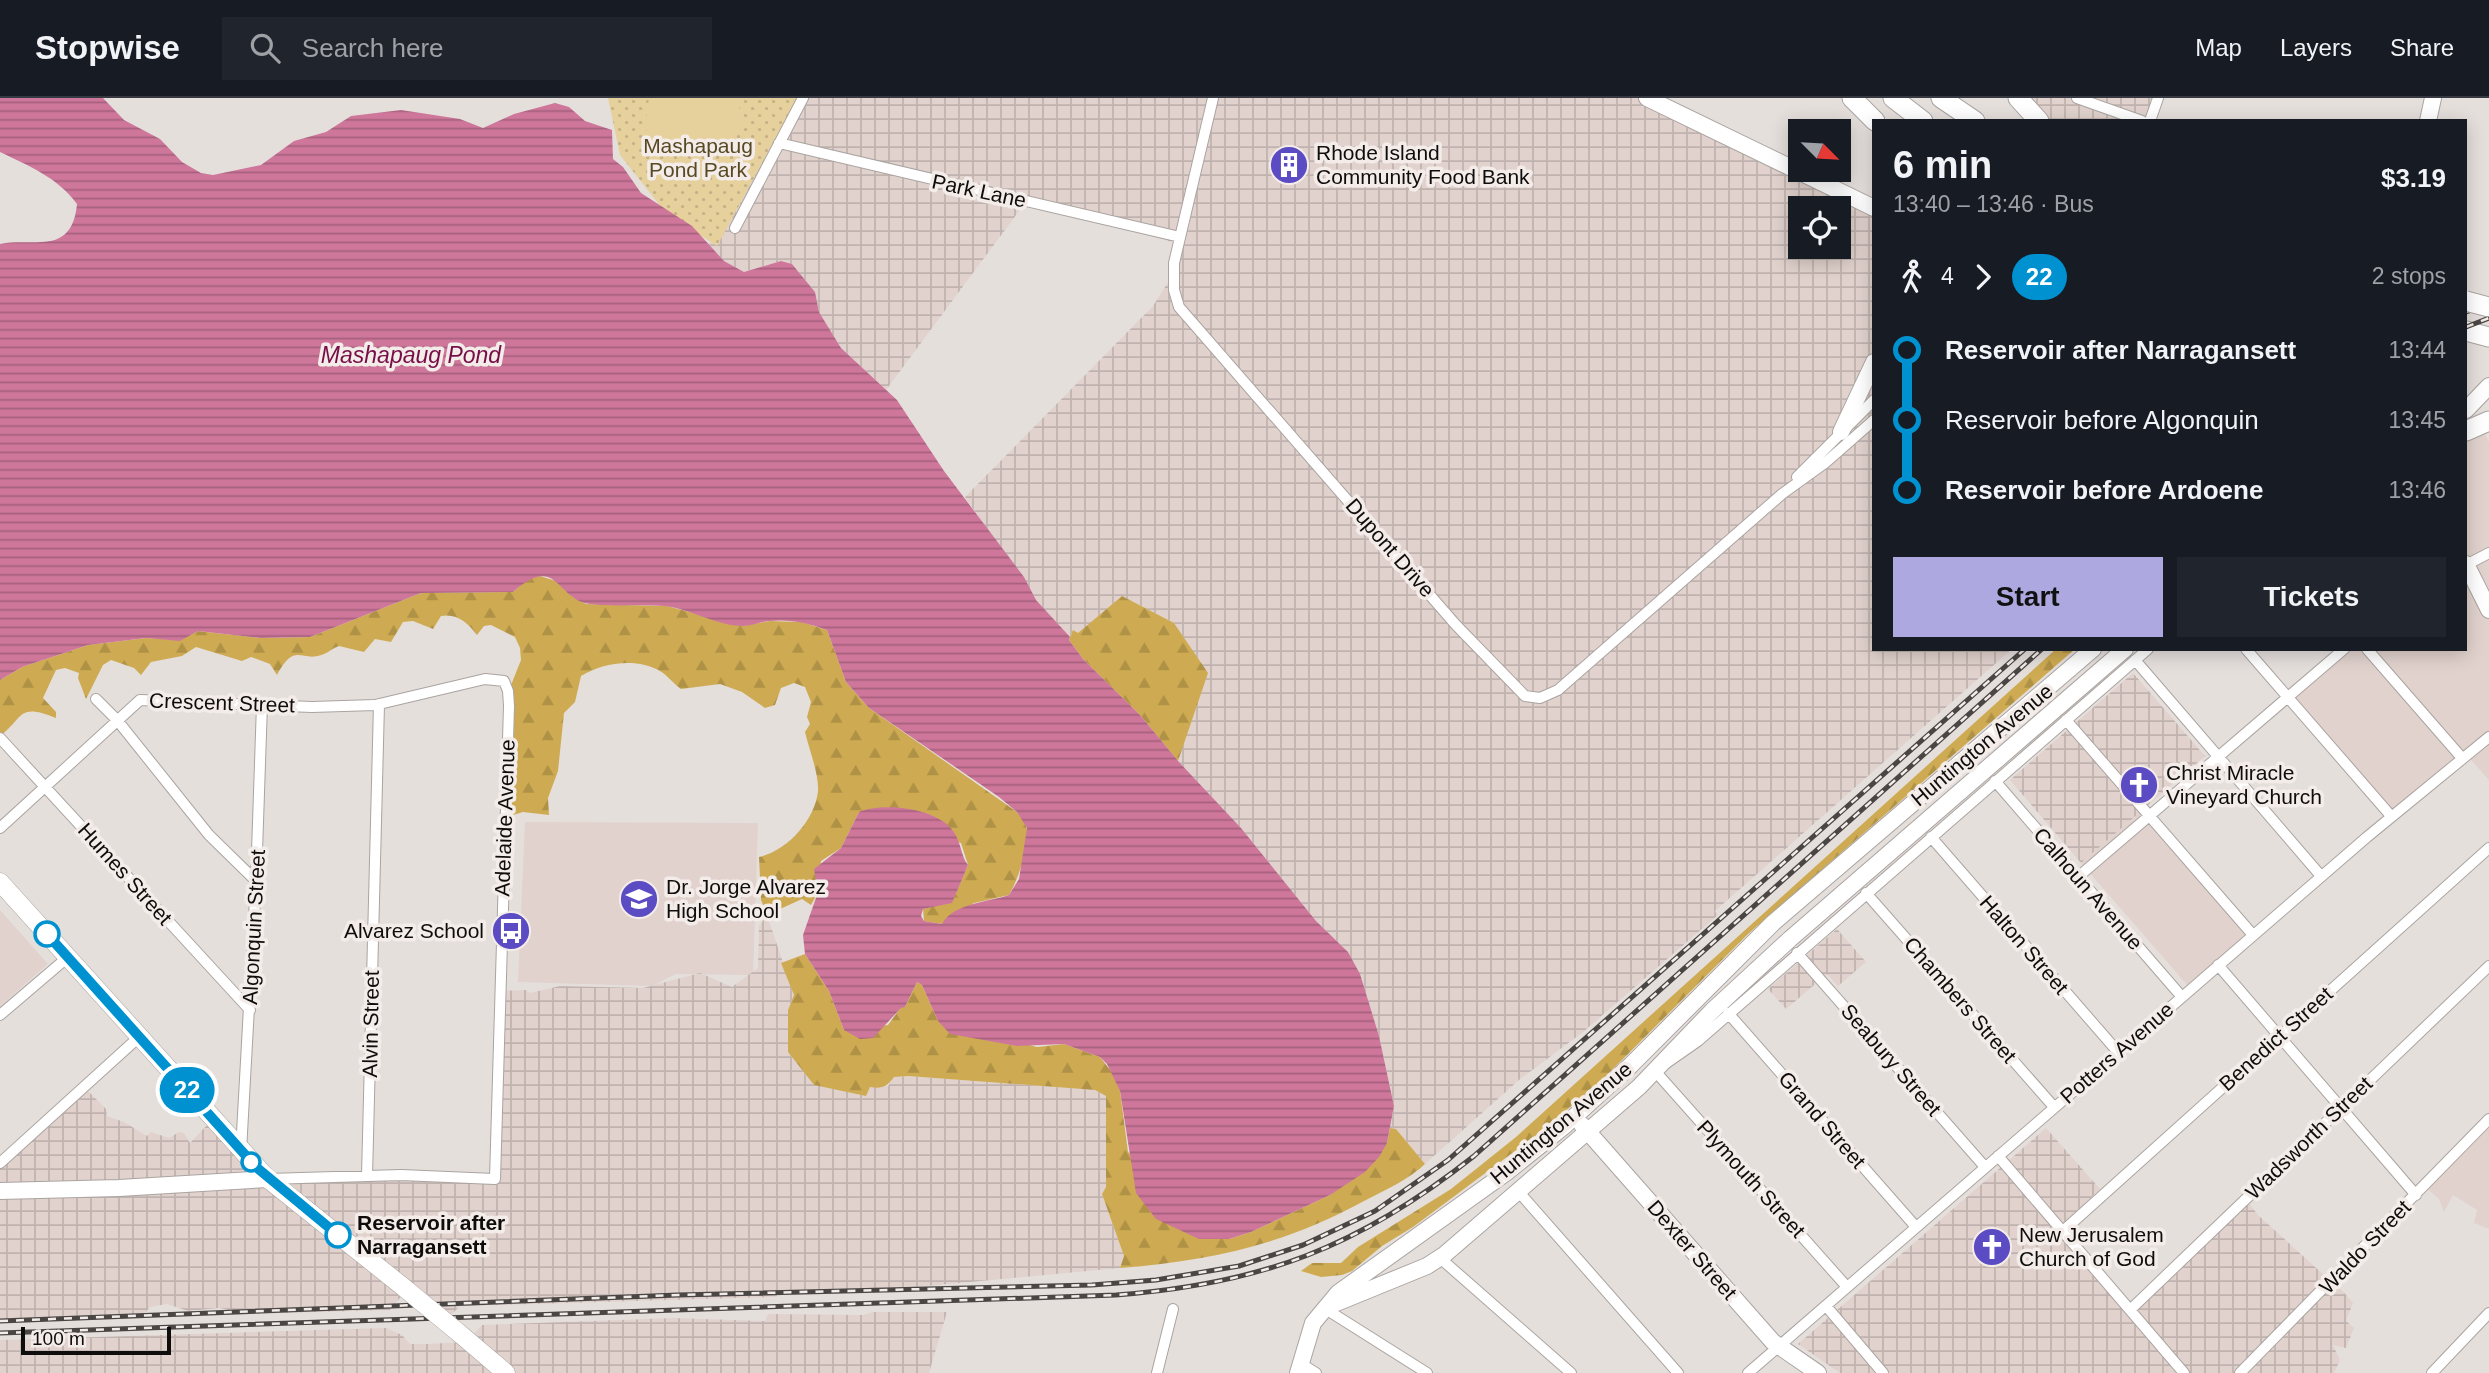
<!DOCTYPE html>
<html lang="en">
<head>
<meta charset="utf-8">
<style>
	body { margin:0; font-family:Arial,sans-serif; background:#20242c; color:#f1f3f6; height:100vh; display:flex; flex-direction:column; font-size:26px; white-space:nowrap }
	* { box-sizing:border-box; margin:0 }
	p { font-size:23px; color:#9ea1a6 }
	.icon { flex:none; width:38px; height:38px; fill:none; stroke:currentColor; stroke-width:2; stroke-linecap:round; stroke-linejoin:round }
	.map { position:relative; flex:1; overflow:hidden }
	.details { position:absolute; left:1872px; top:21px; width:595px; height:532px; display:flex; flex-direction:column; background:#171b24; border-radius:0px; box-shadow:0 4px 18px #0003 }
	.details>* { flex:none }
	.badge { padding:0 14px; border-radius:23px; font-size:24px; line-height:46px }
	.needle { width:46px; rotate:114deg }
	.tools { position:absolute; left:1788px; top:21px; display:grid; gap:14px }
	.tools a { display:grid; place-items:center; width:63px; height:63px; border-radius:0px; background:#171b24; box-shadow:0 4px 18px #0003; font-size:35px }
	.scale { position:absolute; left:21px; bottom:18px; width:150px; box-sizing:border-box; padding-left:7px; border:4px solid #0f0d0c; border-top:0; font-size:19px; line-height:24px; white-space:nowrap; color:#0f0d0c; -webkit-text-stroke:5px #f3ece9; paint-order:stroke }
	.map>.badge { position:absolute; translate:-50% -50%; box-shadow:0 0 0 4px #fff }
	.legs { display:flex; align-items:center; gap:10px; height:77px; padding:0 21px; font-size:23px }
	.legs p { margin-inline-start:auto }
	.summary { display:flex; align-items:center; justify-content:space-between; height:119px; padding:0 21px }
	h1 { font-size:38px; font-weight:800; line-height:52px }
	.action { display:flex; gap:14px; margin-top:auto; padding:14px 21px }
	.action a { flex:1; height:80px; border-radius:0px; background:#aea8e0; color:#111; font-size:28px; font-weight:800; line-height:80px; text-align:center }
	.action a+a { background:#20242c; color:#f1f3f6 }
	ul { padding:0 21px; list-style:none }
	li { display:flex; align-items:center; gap:24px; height:70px; font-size:26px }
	li i { display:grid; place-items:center; width:10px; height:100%; margin:0 9px; background:currentColor }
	li i::after { content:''; width:18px; height:18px; margin:-9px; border:5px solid; border-radius:50%; background:#171b24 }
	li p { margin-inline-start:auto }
	li:first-child i { background:linear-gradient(#0000 50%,currentColor 0) }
	li:last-child i { background:linear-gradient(currentColor 50%,#0000 0) }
	header { display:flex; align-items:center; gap:42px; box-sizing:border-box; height:98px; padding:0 35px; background:#171b24; border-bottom:2px solid #363941 }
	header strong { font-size:33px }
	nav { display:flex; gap:38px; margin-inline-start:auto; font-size:24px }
	.search { width:490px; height:63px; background:#20242c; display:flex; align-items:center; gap:18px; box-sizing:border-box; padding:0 24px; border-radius:0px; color:#9ea1a6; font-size:26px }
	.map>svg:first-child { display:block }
	.built { fill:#e1d2cd }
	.industrial { fill:url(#industrial-grid); fill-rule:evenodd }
	.green { fill:url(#green-dots) }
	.forest { fill:url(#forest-firs) }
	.pitch { fill:#e6d09c }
	.water { fill:url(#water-rules) }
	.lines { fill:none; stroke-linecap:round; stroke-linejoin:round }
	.street-casing { stroke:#aaa4a1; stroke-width:12 }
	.secondary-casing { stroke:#aaa4a1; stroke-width:18 }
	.primary-casing { stroke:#aaa4a1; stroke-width:19 }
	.highway-casing { stroke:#aaa4a1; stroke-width:21 }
	.street { stroke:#fff; stroke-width:10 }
	.secondary { stroke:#fff; stroke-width:16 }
	.primary { stroke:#fff; stroke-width:18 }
	.highway { stroke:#fff; stroke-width:19 }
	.rail-casing { stroke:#494644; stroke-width:5 }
	.rail { stroke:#f3ece9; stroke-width:2.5; stroke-dasharray:8; stroke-linecap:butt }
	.primary-bridge-casing { stroke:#aaa4a1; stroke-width:19; stroke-linecap:butt }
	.highway-bridge-casing { stroke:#aaa4a1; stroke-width:21; stroke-linecap:butt }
	.primary-bridge { stroke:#fff; stroke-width:18 }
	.highway-bridge { stroke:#fff; stroke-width:19 }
	.line-1-casing { stroke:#fff; stroke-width:16 }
	.line-1 { stroke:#0092d0; stroke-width:10 }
	.stop-1-dot { fill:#fff; stroke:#0092d0; stroke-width:3.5 }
	.labels { text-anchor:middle; stroke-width:7; stroke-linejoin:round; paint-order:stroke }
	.park-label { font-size:21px; fill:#584923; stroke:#f3ece9 }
	.poi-label { font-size:21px; fill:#0f0d0c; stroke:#f3ece9; text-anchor:start }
	.street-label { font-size:21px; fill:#0f0d0c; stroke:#f3ece9 }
	.stop-label { font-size:21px; font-weight:bold; fill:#0f0d0c; stroke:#f3ece9; text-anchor:start }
	.water-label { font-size:23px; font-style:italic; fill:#770d47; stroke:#f3ece9 }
</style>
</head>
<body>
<header>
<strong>Stopwise</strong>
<div class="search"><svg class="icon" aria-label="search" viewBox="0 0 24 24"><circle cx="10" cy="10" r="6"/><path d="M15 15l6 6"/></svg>Search here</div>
<nav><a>Map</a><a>Layers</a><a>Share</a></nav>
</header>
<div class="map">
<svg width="2489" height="1275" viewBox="0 0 2489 1275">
	<defs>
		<pattern id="industrial-grid" width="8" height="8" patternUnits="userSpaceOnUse" patternTransform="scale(1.75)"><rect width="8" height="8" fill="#e1d2cd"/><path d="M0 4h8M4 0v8" fill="none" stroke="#c0b3af"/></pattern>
		<pattern id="green-dots" width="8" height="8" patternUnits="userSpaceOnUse" patternTransform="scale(1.75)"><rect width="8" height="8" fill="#e6d09c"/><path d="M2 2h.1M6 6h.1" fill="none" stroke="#c4b185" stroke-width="1.8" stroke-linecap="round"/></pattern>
		<pattern id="forest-firs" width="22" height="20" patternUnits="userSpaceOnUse" patternTransform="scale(1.75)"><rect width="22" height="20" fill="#ceab52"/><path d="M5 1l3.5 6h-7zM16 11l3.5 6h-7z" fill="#b09246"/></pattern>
		<pattern id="water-rules" width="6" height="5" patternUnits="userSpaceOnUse" patternTransform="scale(1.75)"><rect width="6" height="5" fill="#ce779b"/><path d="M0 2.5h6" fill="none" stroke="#a6607d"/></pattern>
	</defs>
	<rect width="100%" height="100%" fill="#e5dfdc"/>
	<path class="built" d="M2483,332L2489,344V682L2464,654L2388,717L2286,600L2338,551H2466V338Z
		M2143,711L2252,833L2189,889L2081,765Z
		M525,724L758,725L753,877L676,876L652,888L518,884Z
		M0,812L48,866L0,908Z
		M2489,1019V1131L2474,1125L2477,1112L2453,1097L2444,1114L2439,1101L2423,1087Z"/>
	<path class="industrial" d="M805,0H1643L1874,110V551H2012L1715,813L1718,817L1583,934L1519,982L1425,1066L1396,1031L1390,1030L1394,1008L1379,938L1348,854L1316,823L1241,730L1179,664L1180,653L1207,575L1174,525L1122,498L1078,536L1073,533L1070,539L1067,537L1036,502L965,399L1153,208L1170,181L1175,145L1028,101L886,292L841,250L819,214L815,194L792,166L781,163L744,174L724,163L708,146L720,136L763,52L781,45ZM1801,110H1839V149H1801Z
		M2015,0H2153L2145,23H2037Z
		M2133,575L2205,658L2081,765L2010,682Z
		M767,817L794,897L788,912V954L814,987L866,997L870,989L888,988L894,979L908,978L1095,992L1106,998V1089L1102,1096L1124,1158L1120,1170L863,1194L779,1193L776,1199L460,1208L444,1224L404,1195L390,1212L248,1216L219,1210L188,1213L167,1206L150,1209L141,1220L0,1223V1066L85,990L106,1011L107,1018L124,1024L147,1038L151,1034L169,1040L179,1034L184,1035L190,1045L210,1024L264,1078L491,1082L500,893L526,892L530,895L560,888L643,890L700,875L732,889L758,870L759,828Z
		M1837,831L1866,864L1838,888L1827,876L1786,911L1768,891Z
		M2046,1030L2100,1091L2058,1131L2127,1213L2244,1099L2258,1117L2326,1179L2332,1181L2353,1205L2346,1223L2354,1230L2346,1250L2333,1247L2340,1262L2334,1275H1840L1798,1246Z
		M873,1214H947L929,1275H0V1242L386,1230L402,1237L410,1246H426L466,1244L482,1227L674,1220L765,1223L768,1216L863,1217Z"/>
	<path class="green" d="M608,0H797L717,148L666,115L620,57Z"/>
	<path class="forest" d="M540,478L559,484L573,499L586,506L667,508L742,528L770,523L802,524L827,532L846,584L869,610L1017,714C1020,718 1024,723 1026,728C1032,743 1017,784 1009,797L974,805L942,826L924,823L923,811L952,804L968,767L961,745L859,714L841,750L821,763L818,794L811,807L802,801L767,817L761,802L759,759C787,753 815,722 818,693C819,676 809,651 805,634L810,626L807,619L811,604L805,589L794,585L781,590L775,607L765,610L742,594L720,586L681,591C674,586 667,577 660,573C636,559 602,565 581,578L575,604L564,615L558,673L548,700L549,717L523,714L506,719L509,592L521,562L520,550L515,539L491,527L484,528L477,537C468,525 457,515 441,518L433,531L413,523L403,524L391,544L375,541L364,554L339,548C333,550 329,554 324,556C301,566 296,542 277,577L270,566L251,559L242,563L196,549L182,558L151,564L141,577L134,570L111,562L103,567L86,601L78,580L79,575L65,570L56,572L43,600L56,614V620C17,604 24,620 0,638V582L22,569L88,547L146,540L180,542L198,533L261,540L310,539L421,495L513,494L528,481Z
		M1122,498L1174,525L1208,575L1178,663L1140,617L1083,561L1069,542L1073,532L1078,535Z
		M2056,551H2075L1748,836L1604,980L1543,1032L1413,1129L1382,1148L1352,1173L1342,1177L1321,1179L1301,1173L1312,1165H1341L1358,1149L1451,1091L1516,1039Z
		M805,856L829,893L844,932L888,927L902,908L905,909L917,884L922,887L938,923L1037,949L1064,946L1100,959L1114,977L1120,993L1128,1054L1229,1141L1251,1134L1330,1097L1387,1045L1390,1030L1396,1031L1425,1066C1408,1082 1387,1091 1366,1102C1283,1147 1214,1162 1120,1170L1124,1158L1102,1096L1106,1089V998L1095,992L908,978L894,979C887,989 882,991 870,989L866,998L814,987L788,954V912L794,897L781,865Z"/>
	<path class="pitch" d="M649,0H735L745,23L733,43L656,60L645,28Z"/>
	<path class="water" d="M0,0H103L124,22L160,41L182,64L201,75L213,77L261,67L294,43L326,34L351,18L401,12L460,21L483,30L514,16L555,5L569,9L585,23L612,32L613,61L623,69L641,95L692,128L724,163L744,174L781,163L792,166L815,194L819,214L841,250L897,302L944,373L1024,479L1036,502L1070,539L1069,542L1083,561L1140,617L1179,664L1241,730L1316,823L1348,854L1360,876L1379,938L1394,1008L1387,1045L1379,1059L1365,1074L1330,1097L1251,1134L1229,1141H1199L1156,1121L1136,1095L1120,993L1107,966L1100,959L1064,946L1017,948L950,936L938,923L922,887L917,884L905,909L901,910L873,940L860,941L844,932L829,893L805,856L803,837L818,794L814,771L841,750L859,714C883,704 937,710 953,733C961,743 961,759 968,767L952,805L923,811L921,818L924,823L942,826C953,805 989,804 1009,797L1019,781L1027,730L1017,714L999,699L869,610L846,584L827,532C808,525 790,521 769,523C760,524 751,528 743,528C717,528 691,511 665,508C640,506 615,509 590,506C556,502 558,454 513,494L421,495L310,539L261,540L198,533L180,543L146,540L88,547L22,569L0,582V146C33,139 72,159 77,106C57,79 29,68 0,54Z"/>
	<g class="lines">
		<g class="street-casing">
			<path id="street" d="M1213,0L1174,165V192L1179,209L1456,527L1525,598L1540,600L1558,592L1782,396L1825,365L1874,322
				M2077,0L2142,23
				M2150,23L2158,0
				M779,45L1180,139
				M735,130L803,0
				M1797,379L1874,302
				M2466,467L2489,455
				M2246,551L2391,718
				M2367,551L2462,660
				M2135,562L2321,778
				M96,601L117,622L209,737L256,783
				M2066,622L2253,837
				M0,640L250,912
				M1995,683L2182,899
				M0,730L140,602L312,609L375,607L485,581L504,583L508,593L509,608L495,1081L401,1077L268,1081
				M1931,739L2118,954
				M2078,779L2344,551
				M1866,795L2054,1009
				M1797,855L1985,1069
				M2218,867L2416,1097
				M1728,915L1916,1129
				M0,917L68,859
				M241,1053L256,783L262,606
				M1998,1058L2184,1275
				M0,1065L139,939
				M367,1078L379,606
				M1518,1093L1678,1275
				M2063,1133L2489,750
				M1440,1160L1571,1275
				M1847,1189L1655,973L1698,943L2148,551
				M1826,1208L1883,1275
				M1324,1210L1427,1275
				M2130,1212L2489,868
				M1300,1265L1316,1275
				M1157,1275L1173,1211
				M1748,1275L2367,739L2489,639
				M2240,1275L2489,1021
				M2432,1275L2489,1215"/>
		</g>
		<g class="secondary-casing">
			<path id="secondary" d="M1647,0L1874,110
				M2428,23L2433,0
				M2466,312L2489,288
				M1841,334L1874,264
				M2466,466L2489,512
				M1582,1027L1773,1244L1818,1275
				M0,1093L119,1090L268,1081
				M1329,1208L1427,1168L1444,1157L1639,989L1712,913L1790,841L2125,551
				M1298,1275L1313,1225L1338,1195L1507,1074L1563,1029L1631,967L1773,825L2093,551"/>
		</g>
		<g class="primary-casing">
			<path id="primary" d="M0,784L268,1081L402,1188
				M459,1235L506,1275"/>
		</g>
		<g class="highway-casing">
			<path id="highway" d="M1852,0L1875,23
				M1893,0L1923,23
				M1941,0L1975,23
				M2018,0L2039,23
				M2466,233L2489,239
				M2466,333L2489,323"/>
		</g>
		<use href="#street" class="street"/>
		<use href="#secondary" class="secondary"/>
		<use href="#primary" class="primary"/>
		<use href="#highway" class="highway"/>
		<g class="rail-casing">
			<path id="rail" d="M2466,214L2489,206
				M2466,229L2489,220
				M0,1223L678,1197L1092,1187L1156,1182L1239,1168L1303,1147L1375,1113L1448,1062L2025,551
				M0,1235L1116,1197C1262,1186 1359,1149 1474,1058L2042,551"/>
		</g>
		<use href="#rail" class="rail"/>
		<g class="primary-bridge-casing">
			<path id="primary-bridge" d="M402,1188L459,1235"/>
		</g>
		<g class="highway-bridge-casing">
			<path id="highway-bridge" d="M2466,203L2489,209"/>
		</g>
		<use href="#primary-bridge" class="primary-bridge"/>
		<use href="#highway-bridge" class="highway-bridge"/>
	</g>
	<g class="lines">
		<g class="line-1-casing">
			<path id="line-1" d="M47,836L256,1069L338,1137"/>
		</g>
		<use href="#line-1" class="line-1"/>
	</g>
	<defs>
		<g id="building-disc" transform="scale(2.0125)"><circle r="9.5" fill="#5c4cc4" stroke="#f3ece9"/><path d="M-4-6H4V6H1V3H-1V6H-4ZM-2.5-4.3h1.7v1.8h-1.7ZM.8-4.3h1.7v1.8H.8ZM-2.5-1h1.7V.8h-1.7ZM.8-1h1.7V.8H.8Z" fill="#fff"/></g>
		<g id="church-disc" transform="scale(2.0125)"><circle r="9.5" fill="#5c4cc4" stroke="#f3ece9"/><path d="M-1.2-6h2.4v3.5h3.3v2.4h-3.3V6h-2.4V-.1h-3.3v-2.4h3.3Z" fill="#fff"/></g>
		<g id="school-disc" transform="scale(2.0125)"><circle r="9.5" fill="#5c4cc4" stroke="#f3ece9"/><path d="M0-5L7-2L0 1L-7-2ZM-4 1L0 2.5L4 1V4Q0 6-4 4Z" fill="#fff"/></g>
		<g id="bus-disc" transform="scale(2.0125)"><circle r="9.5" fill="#5c4cc4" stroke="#f3ece9"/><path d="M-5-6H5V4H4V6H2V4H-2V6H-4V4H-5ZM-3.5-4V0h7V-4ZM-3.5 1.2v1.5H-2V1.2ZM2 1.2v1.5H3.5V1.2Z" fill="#fff"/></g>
	</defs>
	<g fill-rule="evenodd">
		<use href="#building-disc" x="1289" y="67"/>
		<use href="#church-disc" x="2139" y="687"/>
		<use href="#school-disc" x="639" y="801"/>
		<use href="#bus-disc" x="511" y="833"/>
		<use href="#church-disc" x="1992" y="1149"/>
	</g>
	<g class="stop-1-dot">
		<circle cx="47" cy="836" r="12"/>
		<circle cx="251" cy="1064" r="9"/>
		<circle cx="338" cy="1137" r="12"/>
	</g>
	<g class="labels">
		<g class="park-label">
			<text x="698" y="55">Mashapaug<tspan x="698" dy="24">Pond Park</tspan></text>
		</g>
		<g class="poi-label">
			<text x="1316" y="62">Rhode Island<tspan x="1316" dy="24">Community Food Bank</tspan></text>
			<text x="2166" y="682">Christ Miracle<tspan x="2166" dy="24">Vineyard Church</tspan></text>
			<text x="666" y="796">Dr. Jorge Alvarez<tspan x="666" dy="24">High School</tspan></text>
			<text x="484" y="840" text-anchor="end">Alvarez School</text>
			<text x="2019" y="1144">New Jerusalem<tspan x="2019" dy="24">Church of God</tspan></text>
		</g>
		<g class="street-label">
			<text transform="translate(979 93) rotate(12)" y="7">Park Lane</text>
			<text transform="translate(1390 450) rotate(49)" y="7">Dupont Drive</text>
			<text transform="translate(222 605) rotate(2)" y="7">Crescent Street</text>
			<text transform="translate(1982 647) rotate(-40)" y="7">Huntington Avenue</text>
			<text transform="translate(505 720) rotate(-88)" y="7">Adelaide Avenue</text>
			<text transform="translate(125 776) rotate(48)" y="7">Humes Street</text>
			<text transform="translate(2088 791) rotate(49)" y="7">Calhoun Avenue</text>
			<text transform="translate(254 829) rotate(-87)" y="7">Algonquin Street</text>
			<text transform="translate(2024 847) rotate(49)" y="7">Halton Street</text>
			<text transform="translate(1960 902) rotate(49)" y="7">Chambers Street</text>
			<text transform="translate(371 926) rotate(-89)" y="7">Alvin Street</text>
			<text transform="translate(2276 941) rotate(-42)" y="7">Benedict Street</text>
			<text transform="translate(2117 955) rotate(-41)" y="7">Potters Avenue</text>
			<text transform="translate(1891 962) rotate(49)" y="7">Seabury Street</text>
			<text transform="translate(1822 1022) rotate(49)" y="7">Grand Street</text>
			<text transform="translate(1561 1025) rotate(-40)" y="7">Huntington Avenue</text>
			<text transform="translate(2309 1040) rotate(-44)" y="7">Wadsworth Street</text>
			<text transform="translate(1751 1081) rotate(48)" y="7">Plymouth Street</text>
			<text transform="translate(2365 1149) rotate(-46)" y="7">Waldo Street</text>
			<text transform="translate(1692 1152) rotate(49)" y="7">Dexter Street</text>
		</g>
		<g class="stop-label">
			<text x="357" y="1132">Reservoir after<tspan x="357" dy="24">Narragansett</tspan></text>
		</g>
		<g class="water-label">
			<text x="411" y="265">Mashapaug Pond</text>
		</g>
	</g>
</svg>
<div class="tools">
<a><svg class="needle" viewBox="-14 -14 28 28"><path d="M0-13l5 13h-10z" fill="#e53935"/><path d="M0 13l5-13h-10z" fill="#9ea1a6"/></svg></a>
<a><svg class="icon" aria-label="locate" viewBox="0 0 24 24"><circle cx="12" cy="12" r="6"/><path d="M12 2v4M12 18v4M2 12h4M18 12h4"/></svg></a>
</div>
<div class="scale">100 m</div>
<b class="badge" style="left:187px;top:992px;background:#0092d0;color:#fff">22</b>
<section class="details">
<div class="summary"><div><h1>6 min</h1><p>13:40 – 13:46 · Bus</p></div><b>$3.19</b></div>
<div class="legs"><svg class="icon" aria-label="walk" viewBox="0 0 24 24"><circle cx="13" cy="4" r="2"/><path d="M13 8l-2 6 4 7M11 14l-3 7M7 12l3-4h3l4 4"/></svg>4<svg class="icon" aria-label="forward" viewBox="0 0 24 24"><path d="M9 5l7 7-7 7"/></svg><b class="badge" style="background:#0092d0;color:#fff">22</b><p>2 stops</p></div>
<ul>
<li><i style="color:#0092d0"></i><b>Reservoir after Narragansett</b><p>13:44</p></li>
<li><i style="color:#0092d0"></i><span>Reservoir before Algonquin</span><p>13:45</p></li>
<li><i style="color:#0092d0"></i><b>Reservoir before Ardoene</b><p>13:46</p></li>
</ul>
<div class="action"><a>Start</a><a>Tickets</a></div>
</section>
</div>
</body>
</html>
